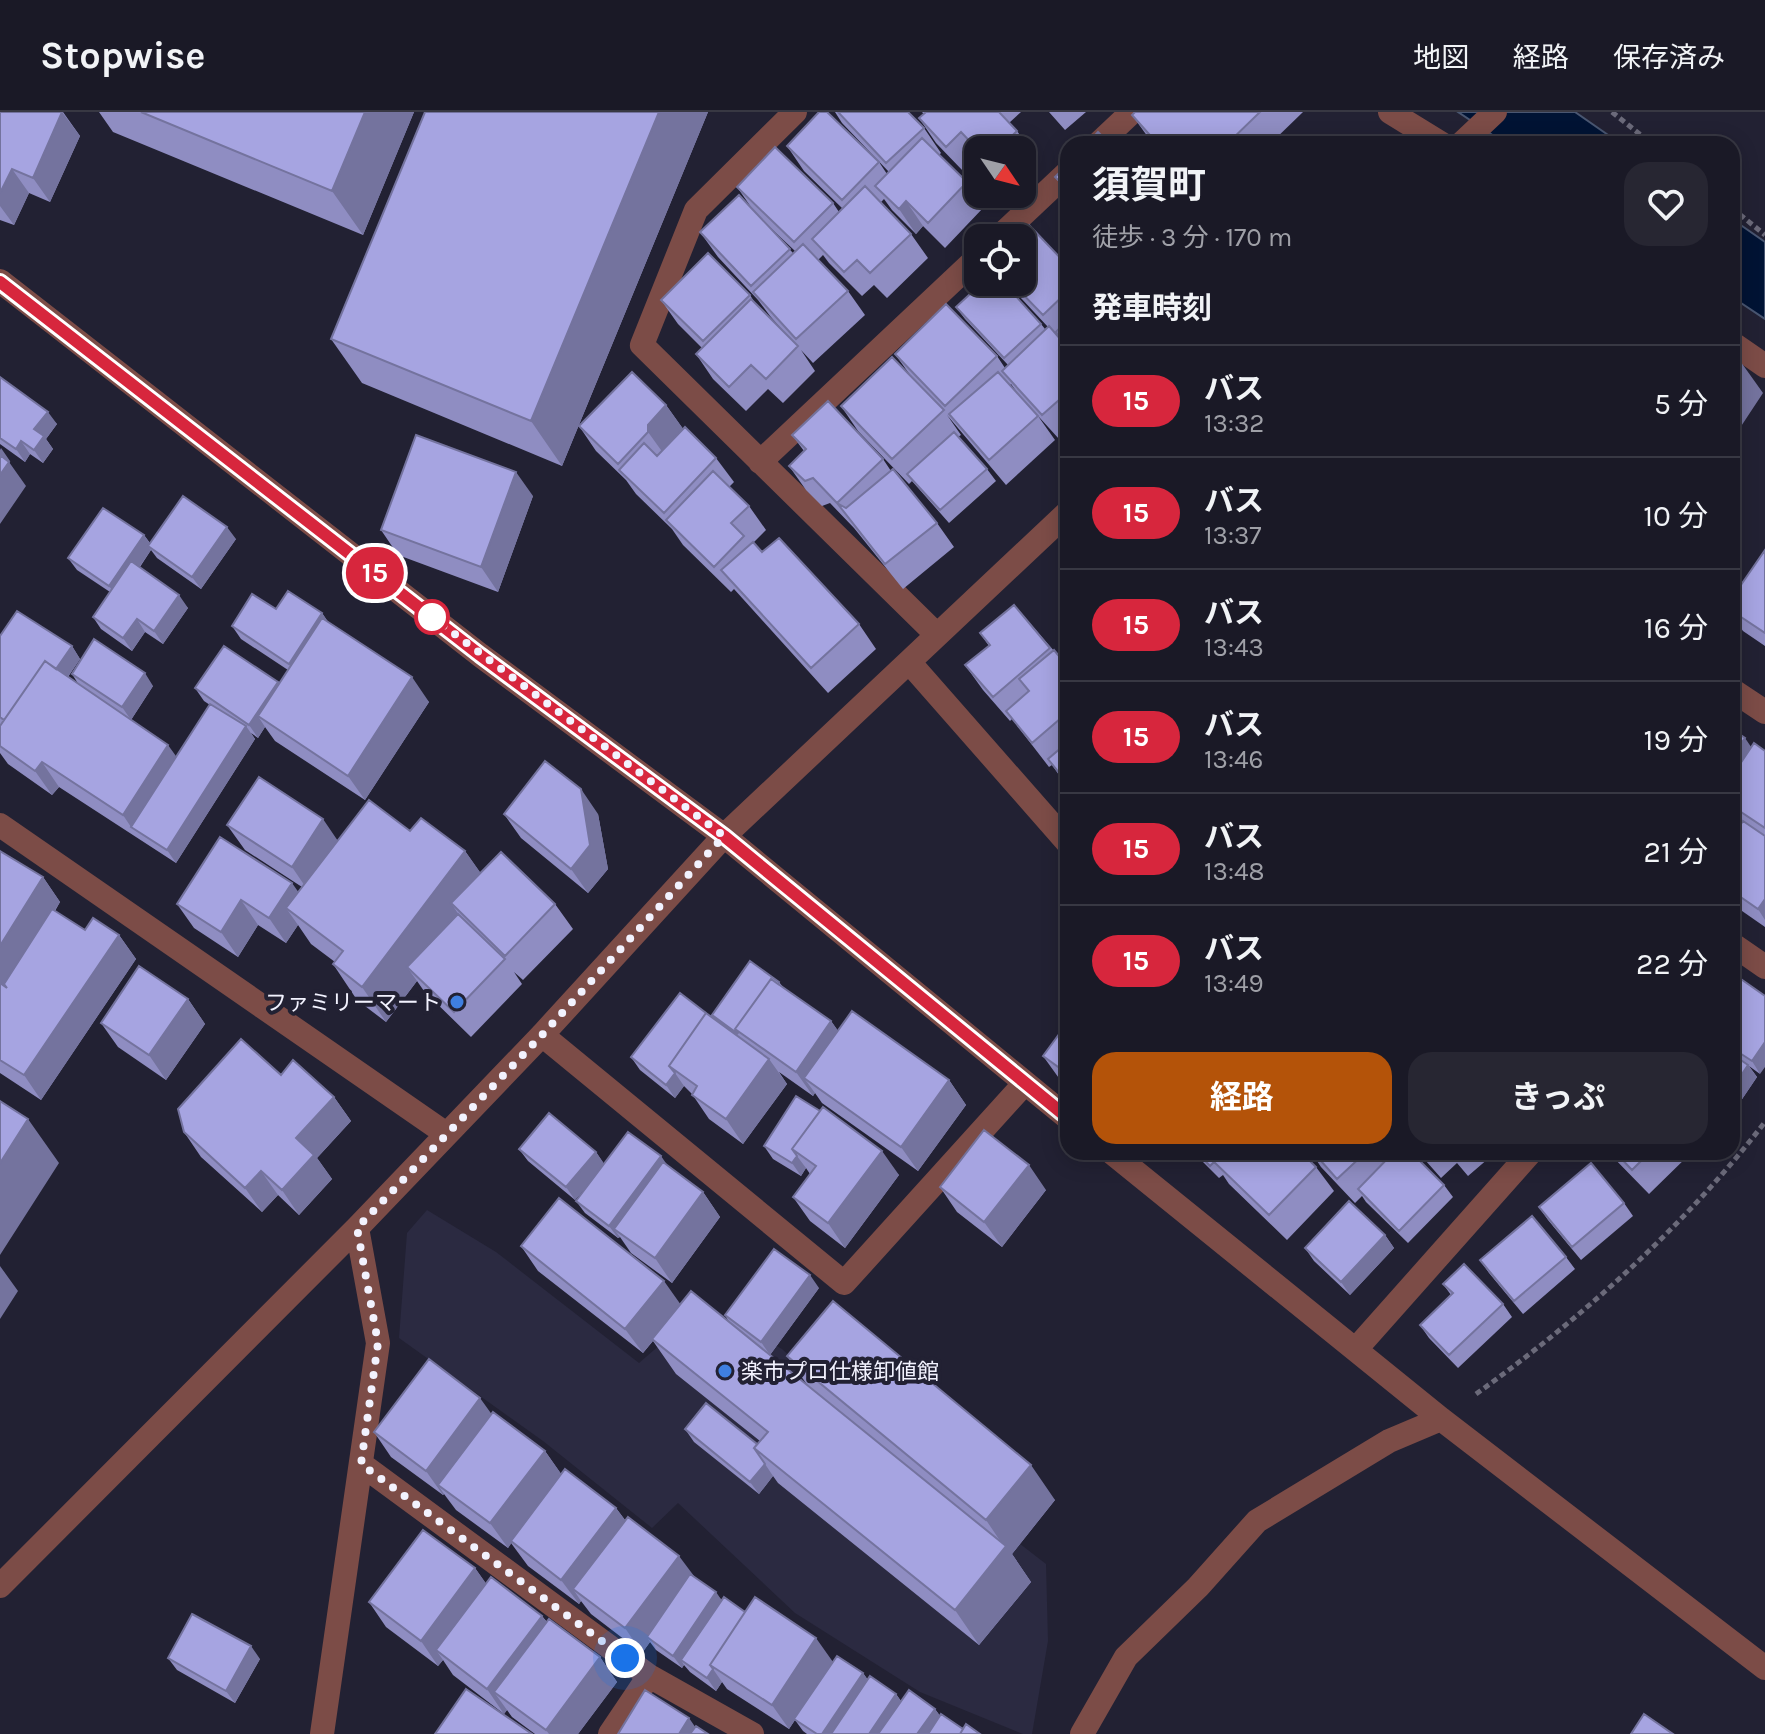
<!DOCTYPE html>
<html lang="ja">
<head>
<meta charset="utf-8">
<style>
	body { margin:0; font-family:Karla,"Noto Sans JP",sans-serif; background:#272632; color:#f1f3f6; height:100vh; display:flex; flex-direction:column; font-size:30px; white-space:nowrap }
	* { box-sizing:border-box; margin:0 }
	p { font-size:26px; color:#9fa0a7 }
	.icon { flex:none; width:44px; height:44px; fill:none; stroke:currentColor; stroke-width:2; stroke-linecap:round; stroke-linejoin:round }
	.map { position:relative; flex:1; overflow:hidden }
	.panel { position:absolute; left:1060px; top:24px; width:680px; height:1024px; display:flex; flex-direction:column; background:#1a1926; border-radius:24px; box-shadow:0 4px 20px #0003,0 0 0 2px #383843 }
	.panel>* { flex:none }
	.badge { padding:0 16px; border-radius:26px; font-size:28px; line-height:52px }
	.needle { width:52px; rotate:125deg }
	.buttons { position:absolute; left:964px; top:24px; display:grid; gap:16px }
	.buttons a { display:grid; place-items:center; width:72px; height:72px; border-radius:16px; background:#1a1926; box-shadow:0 4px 20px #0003,0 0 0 2px #383843; font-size:40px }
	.you { position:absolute; width:40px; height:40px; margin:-20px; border:6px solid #fff; border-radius:50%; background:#1a73e8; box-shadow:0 0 0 12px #1a73e833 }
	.map>.badge { position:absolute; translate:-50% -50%; box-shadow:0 0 0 4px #fff }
	h2 { padding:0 32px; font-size:30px; line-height:72px }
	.round { display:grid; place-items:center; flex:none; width:84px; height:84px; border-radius:24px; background:#272632 }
	.head { display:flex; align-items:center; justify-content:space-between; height:136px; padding:0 32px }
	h1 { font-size:38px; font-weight:700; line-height:60px }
	.button { display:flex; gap:16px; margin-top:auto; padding:16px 32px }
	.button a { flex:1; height:92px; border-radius:24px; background:#b45309; color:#fff; font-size:32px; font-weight:700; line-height:92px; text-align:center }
	.button a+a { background:#272632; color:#f1f3f6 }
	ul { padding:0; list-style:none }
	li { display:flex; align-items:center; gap:24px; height:112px; padding:0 32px; border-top:2px solid #383843 }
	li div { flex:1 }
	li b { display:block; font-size:30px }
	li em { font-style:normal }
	li .badge { min-width:88px; font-weight:700; text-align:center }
	header { display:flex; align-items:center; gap:48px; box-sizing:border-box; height:112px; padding:0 40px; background:#1a1926; border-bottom:2px solid #383843 }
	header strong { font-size:38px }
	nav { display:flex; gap:44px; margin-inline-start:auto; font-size:28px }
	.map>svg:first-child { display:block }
	.built { fill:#2b2a41 }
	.water { fill:#001334; stroke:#495671; stroke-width:2 }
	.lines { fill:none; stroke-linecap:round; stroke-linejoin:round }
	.path { stroke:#6b6a7a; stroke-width:5; stroke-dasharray:6 4; stroke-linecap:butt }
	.minor { stroke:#7c4c47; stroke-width:24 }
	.wall { fill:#8f8dc2; fill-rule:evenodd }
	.shaded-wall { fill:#74739e }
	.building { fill:#a6a4e1; stroke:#74739e; stroke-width:2 }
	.line-casing { stroke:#fff; stroke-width:18 }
	.line { stroke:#d7263d; stroke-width:12 }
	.walk { stroke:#f2f2fe; stroke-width:8; stroke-dasharray:0 14.4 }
	.stop-dot { fill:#fff; stroke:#d7263d; stroke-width:4 }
	.shop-dot { fill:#3f7fe0; stroke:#222133; stroke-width:3 }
	.labels { text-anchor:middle; stroke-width:8; stroke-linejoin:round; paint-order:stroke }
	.poi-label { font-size:22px; fill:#f2f2fe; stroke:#222133; text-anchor:end }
</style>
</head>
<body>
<header>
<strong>Stopwise</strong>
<nav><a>地図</a><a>経路</a><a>保存済み</a></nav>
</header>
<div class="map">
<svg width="1765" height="1622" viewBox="0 0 1765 1622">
	<rect width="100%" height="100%" fill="#222133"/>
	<path class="built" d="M427,1098L496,1140L639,1251L706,1193L782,1237L843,1294L1046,1452L1048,1529L1032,1622H1023L920,1580L795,1501L678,1391L652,1416L543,1329L399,1226L407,1121Z"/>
	<path class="water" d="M1458,0H1575L1621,32H1506Z
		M1732,107L1765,130V207L1732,185Z"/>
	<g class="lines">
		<path class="path" d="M1612,0L1652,32
			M1732,96L1765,123
			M1476,1282C1583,1205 1684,1115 1765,1010"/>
		<path class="minor" d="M795,0L696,98L642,233L937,523
			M1390,0L1442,32
			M1098,32L1132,0
			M1461,32L1495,0
			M998,126L1068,60
			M0,169L480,543L724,724L1068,1006
			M1732,231L1765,254
			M760,350L978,145
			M909,550L1068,731
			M1732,578L1765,600
			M0,713L445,1021
			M1732,832L1765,855
			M542,923L844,1171L1025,971
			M1111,1040L1441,1307L1765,1556
			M1356,1237L1531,1040
			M361,1352L649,1564L752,1622
			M0,1474L357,1116L542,923L724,724L1068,400
			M322,1622L378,1231L357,1116
			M610,1622L649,1564
			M1082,1622L1126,1545L1198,1475L1257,1409L1389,1329L1441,1307"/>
	</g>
	<path class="wall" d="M0,0H63L80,24L50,90L29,81L14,113L0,108Z
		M99,0H414L363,123L113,20Z
		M425,0H708L562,354L362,271L331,227Z
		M835,0H908L924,16L941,41L939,43L967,70L984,95L945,136L923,114L916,122L892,98L884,87L881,90L911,122L928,146L887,186L874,173L862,184L829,151L823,143L818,148L848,179L865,203L813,251L801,238L815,259L783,291L768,277L746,299L713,267L696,242L702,236L678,212L661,188L750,183L755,191L784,220L770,204L758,188L718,145L700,120L753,98L737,75L833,91L839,100L843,97L804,59L787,34L879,50L887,62L889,60L842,11ZM757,103L795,139L793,141Z
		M922,0H1021L1009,11L1017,19L1034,43L1022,55V38H978V45L963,59L936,31L919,6L924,2Z
		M1049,0H1086L1065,18Z
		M1135,0H1303L1270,32H1153L1132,3Z
		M1068,52V83L1055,65Z
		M1068,154V320L1059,327L1019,283L1011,272L1010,273L1038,304L1055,328L1006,373L947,303L961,323L958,325L987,357L996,369L949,411L912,369L909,372L858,319L841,294L910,263L895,242L997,244L1005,256L1008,253L965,207L956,195L1041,212L1045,217L1048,215L1006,170H1022Z
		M0,265L57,312L46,327L53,337L43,351L30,342L25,350L0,332Z
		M666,293L683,317L716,346L734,370L729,375L749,394L766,418L753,431L762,440L859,512L876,537L828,581L734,477L731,480L683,433L672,417L636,382L626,368L596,339L579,314Z
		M792,323L883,347L891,359L937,411L954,435L903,477L854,416L830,391L822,394L806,378L789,354L804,339Z
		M533,384L498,480L398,443L381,418Z
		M144,423L150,431L236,427L201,477L157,446L151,438L140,455L188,496L163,532L145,520L132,539L101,517L93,505L110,480L77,458L68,446Z
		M1765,438V534L1743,519L1732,503V486Z
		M1014,493L1068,555V676L1052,653L1049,655L1012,607L1010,609L983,578L965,553L989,534L980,521Z
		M276,497L322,501L328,510L429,590L365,688L275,629L265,615L258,626L251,621L255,627L176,751L59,675L52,683L8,652L0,641V524L72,534L80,547L68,565L79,573L72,562L153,574L131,608L176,645L210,593L204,589L195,576L278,570L279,572L288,558L241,527L232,514Z
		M1732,617L1751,636L1765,639V815L1732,792V725L1741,712L1735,709L1732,704Z
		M504,702H598L608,757L588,781L521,726Z
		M227,713L338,728L410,719L465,739L481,762L555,792L573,817L523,868L514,860L522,872L471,925L424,879L417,869L386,910L357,888L333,852L335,850L311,832L298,813L286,831L258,813L238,845L194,816L177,792L298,780L302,775L245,738Z
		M0,739L43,765L60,790L55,799L85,818L119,823L136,847L41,988L0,961Z
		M779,870L783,875L831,909L838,919L949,968L966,993L918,1059L822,991L815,981L813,984L779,960L787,972L743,1032L709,1007L692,982L684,974L675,986L640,958L631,945L715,907L712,903Z
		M1732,873L1760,962L1749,954L1757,965L1732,1002Z
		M188,887L205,912L166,968L118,935L101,911Z
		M1068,910V974L1061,969L1043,944Z
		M281,963L334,985L351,1009L317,1046L332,1067L299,1103L278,1083L262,1100L201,1045L184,1020Z
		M796,984L899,1063L845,1136L810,1109L793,1085L810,1062L806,1056L801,1064L773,1047L764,1034Z
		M519,1037L596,1040L604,1052L667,1053L703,1080L720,1105L672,1171L631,1141L620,1125L618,1126L585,1101L576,1089L592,1068L575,1088L528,1049Z
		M1193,1040H1301L1316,1055L1334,1079L1287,1128L1229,1072L1223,1063L1219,1066Z
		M1311,1040H1411L1444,1073L1453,1085L1408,1131L1366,1090L1362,1084L1355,1091L1321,1055Z
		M1418,1040H1496L1468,1064L1457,1051L1441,1066Z
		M1608,1040H1692L1649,1082Z
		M940,1075L1046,1078L1002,1135L957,1100Z
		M1624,1091L1633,1104L1581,1148L1548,1108L1539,1095Z
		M1385,1123L1394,1136L1350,1183L1314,1149L1305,1136Z
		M521,1134L729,1210L725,1203L819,1176L770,1243L808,1274L787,1244L1055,1388L1012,1442L1031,1470L979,1533L778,1371L773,1364L759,1382L694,1330L685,1317L757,1332L760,1329L676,1262L653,1229L643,1241L538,1159Z
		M1566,1145L1575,1157L1523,1202L1489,1161L1480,1148Z
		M1443,1172L1503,1192L1512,1205L1458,1256L1429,1226L1420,1213L1451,1183Z
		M492,1302L545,1339L561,1362L616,1396L625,1408L722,1488L745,1500L833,1550L863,1561L868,1568L896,1582L901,1589L935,1597L940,1604L963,1617L980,1622H807L803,1619L795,1608L789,1617L727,1577L722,1570L716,1579L690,1560L684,1553L682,1556L656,1538L650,1530L642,1541L591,1502L581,1489L579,1492L528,1454L511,1431L508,1436L456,1398L444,1382L443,1383L391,1345L374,1320Z
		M475,1456L486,1472L542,1504L547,1510L600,1545L617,1570L578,1622H535L512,1605L507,1598L504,1602L453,1563L443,1548L438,1554L386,1515L369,1490Z
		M168,1546L260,1547L235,1591L177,1558Z"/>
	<path class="shaded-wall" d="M62,0L80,24L50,90L33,66Z
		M365,0H414L363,123L332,79Z
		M659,0H708L562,354L531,309Z
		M12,57L29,81L14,113L0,94V81Z
		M906,89L923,114L916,122L899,97Z
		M1738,246L1763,281L1732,328V256Z
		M666,293L684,318L666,345L648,320V313Z
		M48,300L57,312L46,327L53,337L43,351L34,338V317Z
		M21,329L30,342L25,350L16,337Z
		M1,336L10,349L9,350L26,374L0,412V338Z
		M516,360L533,384L498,480L481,455Z
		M227,415L236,427L201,477L192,465Z
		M144,423L153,436L148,434L151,438L118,486L109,474Z
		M179,483L188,496L163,532L154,519Z
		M322,501L331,514L298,564L289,552Z
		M137,507L145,520L132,539L123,526Z
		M72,534L80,547L24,628L15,615Z
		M145,561L153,574L131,608L122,595Z
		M412,565L429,590L365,688L348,664Z
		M278,570L287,583L258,604L265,615L258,626L249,613Z
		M246,614L255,627L176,751L167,738Z
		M1745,626L1762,651L1732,693V644Z
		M168,633L186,658L131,715L123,703Z
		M42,650L59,675L52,683L35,659Z
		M581,677L598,702L608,757L588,781L571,757Z
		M323,707L340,732L309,780L292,755Z
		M465,739L490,774L451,791L463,809L407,855L417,869L386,910L362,875Z
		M43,765L60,790L2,883L0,880V834Z
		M292,771L309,795L286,796L298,813L286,831L269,806Z
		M1765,787V808L1758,797Z
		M241,788L258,813L238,845L221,820Z
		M119,823L136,847L41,988L24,963Z
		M188,887L205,912L166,968L149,943Z
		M831,909L849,934L804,966L815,981L813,984L796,960Z
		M1765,930V955L1760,962L1752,949Z
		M769,947L787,972L743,1032L726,1007Z
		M1748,953L1757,965L1732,1002V977Z
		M675,961L684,974L675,986L666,973Z
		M949,968L966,993L918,1059L901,1035Z
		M334,985L351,1009L317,1046L332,1067L299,1103L282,1078L296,1026Z
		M28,1007L59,1051L0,1143V1051Z
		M882,1039L899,1063L845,1136L828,1111Z
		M596,1040L605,1053L575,1088L566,1075Z
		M661,1044L670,1057L614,1117L620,1125L618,1126L609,1114Z
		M797,1044L806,1056L801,1064L792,1051Z
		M1029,1053L1046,1078L1002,1135L984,1110Z
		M261,1059L278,1083L262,1100L245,1076Z
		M703,1080L720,1105L672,1171L655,1146Z
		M1385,1123L1394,1136L1350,1183L1341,1170Z
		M0,1154L18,1179L0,1207Z
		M810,1163L819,1176L770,1243L761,1230Z
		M664,1169L681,1193L643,1241L625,1217Z
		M480,1286L498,1311L438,1373L444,1382L443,1383L426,1359Z
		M545,1339L562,1363L508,1436L490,1411Z
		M765,1352L773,1364L759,1382L750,1370Z
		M1031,1353L1055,1388L1012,1442L1031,1470L979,1533L955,1498L1005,1436L986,1408Z
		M616,1396L634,1420L573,1477L581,1489L579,1492L561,1468Z
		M679,1444L697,1468L647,1525L650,1530L642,1541L625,1516Z
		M475,1456L493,1481L436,1538L443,1548L438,1554L421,1529Z
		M716,1480L725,1493L681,1548L684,1553L682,1556L673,1544Z
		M542,1504L559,1528L494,1580L507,1598L504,1602L487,1577Z
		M816,1526L833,1550L789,1617L772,1593Z
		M251,1534L260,1547L235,1591L226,1579Z
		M600,1545L617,1570L578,1622H549L546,1618Z
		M713,1557L722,1570L716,1579L707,1566Z
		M863,1561L872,1574L839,1622H822Z
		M896,1582L905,1595L887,1622H869Z
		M935,1597L944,1609L935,1622H917Z
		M689,1606L698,1619L696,1622H679Z"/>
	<path class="building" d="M0,0H62L33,66L12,57L0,81Z
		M141,0H365L332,79Z
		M425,0H659L531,309L331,227Z
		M819,0H827L879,50L842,88L787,34Z
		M838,0H908L924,16L886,51Z
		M926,0H999L1017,19L997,38H978L961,20L946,35L919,6Z
		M1135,0H1260L1227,32H1156L1157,31L1132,3Z
		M1098,20L1110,32H1087Z
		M922,26L967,70L928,111L906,89L899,97L875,74Z
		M775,35L833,91L794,130L737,75Z
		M1068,52V77L1055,65Z
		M865,74L911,122L870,161L857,148L844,160L812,127Z
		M739,83L790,137L751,174L700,120Z
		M1029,113L1068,154V179L1043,203L1011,170H1022V126H1016Z
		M803,132L848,179L796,227L753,180Z
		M708,141L750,183L703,229L661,188Z
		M983,170H1003L1041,212L1004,246L956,195Z
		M751,187L798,234L766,267L751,253L729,275L696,242Z
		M946,192L997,244L945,294L895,242Z
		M1068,207V233L1056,220Z
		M1049,214L1068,236V280L1042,303L1002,259Z
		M1732,242L1738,246L1732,256Z
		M892,245L944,298L892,347L841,294Z
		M632,260L666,293L648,313V320L618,352L579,314Z
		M998,260L1038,304L989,348L949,302Z
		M0,265L48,300L34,317L44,324L34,338L21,329L16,337L0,326Z
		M828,289L883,347L837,391L813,366L805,369L789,354L806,337L792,323Z
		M685,315L716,346L664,401L619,358L644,331L657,344Z
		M954,320L987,357L940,398L907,362Z
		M416,323L516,360L481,455L381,418Z
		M0,343L9,350L0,363Z
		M893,357L937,411L885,452L837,391L846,396Z
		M713,359L749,394L731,411L744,424L714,455L666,408Z
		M183,384L227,415L192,465L148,434Z
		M103,396L144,423L109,474L68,446Z
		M779,426L859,512L811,556L721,458L753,430L762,440Z
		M1765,438V521L1732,499V486Z
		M131,449L179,483L154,519L137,507L123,526L93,505Z
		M288,479L322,501L289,552L232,514L252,482L276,497Z
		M1014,493L1050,536L993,585L965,553L990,533L980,521Z
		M17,499L72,534L56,557L45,549L4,608L0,605V524Z
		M322,506L412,565L348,664L258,604Z
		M94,527L145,561L122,595L72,562Z
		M224,534L278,570L249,613L195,576Z
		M1054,538L1068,555V600L1032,631L1006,599L1029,579L1019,567Z
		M45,549L168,633L123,703L42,650L35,659L0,634V614Z
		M210,592L246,614L167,738L131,715Z
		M1068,610V624L1061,616Z
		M1732,617L1745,626L1732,644Z
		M1068,630V672L1048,647Z
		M1754,631L1765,639V716L1732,694V664Z
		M545,649L581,677L590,733L571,757L504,702Z
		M259,665L323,707L292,755L227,713Z
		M369,688L410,719L421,706L465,739L362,875L333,852L343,839L286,796Z
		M1743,709L1765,724V787L1758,797L1732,779V725Z
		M220,725L292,771L269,806L241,788L221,820L177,792Z
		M0,739L43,765L0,834Z
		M501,740L555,792L505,844L451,791Z
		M52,797L85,818L93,806L119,823L24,963L0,948V871L7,876L4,872Z
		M458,802L505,847L454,900L407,855Z
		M750,849L779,870L778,872L771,867L735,917L738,922L712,903Z
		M139,854L188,887L149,943L101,911Z
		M1738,865L1765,884V930L1752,949L1732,936V873Z
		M771,867L831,909L796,960L735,917Z
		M680,881L706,901L669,954L675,961L666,973L631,945Z
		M852,899L949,968L901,1035L804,966Z
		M706,901L769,947L726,1007L692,983L697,974L669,954Z
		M1068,910V962L1043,944Z
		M241,927L281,963L293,948L334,985L296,1026L314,1043L282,1078L261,1059L245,1076L184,1020L178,997Z
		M1732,942L1748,953L1732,977Z
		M796,984L820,999L792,1037L797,1044L792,1051L764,1034Z
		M0,989L28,1007L0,1051Z
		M823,995L882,1039L828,1111L793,1085L816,1054L792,1037Z
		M549,1001L596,1040L566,1075L519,1037Z
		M984,1018L1029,1053L984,1110L940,1075Z
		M628,1020L661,1044L609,1114L576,1089Z
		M1197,1040H1219L1212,1048L1214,1050L1210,1054Z
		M1219,1040H1301L1316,1055L1269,1103L1212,1048Z
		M1313,1040H1366L1337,1067Z
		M1394,1040H1411L1444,1073L1399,1119L1358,1077Z
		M1615,1040H1650L1632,1058Z
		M663,1050L703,1080L655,1146L614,1117Z
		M1591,1051L1624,1091L1572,1135L1539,1095Z
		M559,1086L664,1169L625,1217L521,1134Z
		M1349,1089L1385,1123L1341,1170L1305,1136Z
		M1532,1104L1566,1145L1514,1189L1480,1148Z
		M774,1137L810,1163L761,1230L725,1203Z
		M1464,1152L1503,1192L1449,1243L1420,1213L1453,1181L1443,1172Z
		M691,1179L1006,1434L955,1498L754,1336L768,1320L652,1227Z
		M833,1189L1031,1353L986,1408L787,1244Z
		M429,1247L480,1286L426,1359L374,1320Z
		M706,1291L757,1332L754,1336L765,1352L750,1370L685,1317Z
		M493,1300L545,1339L490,1411L438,1373Z
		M565,1357L616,1396L561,1468L511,1429Z
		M628,1405L679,1444L625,1516L573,1477Z
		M423,1418L475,1456L421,1529L369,1490Z
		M690,1462L716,1480L673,1544L647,1525Z
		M491,1465L542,1504L487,1577L436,1538Z
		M724,1485L745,1500L710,1553L713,1557L707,1566L681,1548Z
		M755,1485L816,1526L772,1593L710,1553Z
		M192,1502L251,1534L226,1579L168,1546Z
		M549,1507L600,1545L546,1618L494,1580Z
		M837,1544L863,1561L822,1622H817L794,1607Z
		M870,1564L896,1582L869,1622H831Z
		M466,1577L532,1622H435Z
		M645,1578L689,1606L679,1622H618Z
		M909,1578L935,1597L917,1622H878Z
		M941,1602L963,1617L960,1622H928Z
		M1644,1602L1673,1622H1631Z
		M966,1612L980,1622H960Z
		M696,1614L708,1622H690Z"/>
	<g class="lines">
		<g class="line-casing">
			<path id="line" d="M0,170L480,543L724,724L1068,1006"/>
		</g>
		<use href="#line" class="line"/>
		<path class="walk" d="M432,505L724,724L542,923L357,1116L378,1231L361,1352L625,1546"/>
	</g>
	<circle class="stop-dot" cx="432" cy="505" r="16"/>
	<g class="shop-dot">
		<circle cx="457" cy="890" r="8"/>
		<circle cx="725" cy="1259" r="8"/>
	</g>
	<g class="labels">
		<g class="poi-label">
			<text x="441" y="898">ファミリーマート</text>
			<text x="741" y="1267" text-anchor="start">楽市プロ仕様卸値館</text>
		</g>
	</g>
</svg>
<div class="buttons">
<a><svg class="needle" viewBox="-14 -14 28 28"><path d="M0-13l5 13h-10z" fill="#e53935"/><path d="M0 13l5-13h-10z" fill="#9fa0a7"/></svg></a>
<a><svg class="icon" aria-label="locate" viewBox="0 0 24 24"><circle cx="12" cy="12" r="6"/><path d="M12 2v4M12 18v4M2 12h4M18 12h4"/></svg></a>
</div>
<div class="you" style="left:625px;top:1546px"></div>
<b class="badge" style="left:375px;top:461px;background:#d7263d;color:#fff">15</b>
<section class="panel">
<div class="head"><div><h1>須賀町</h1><p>徒歩 · 3 分 · 170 m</p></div><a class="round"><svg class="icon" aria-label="heart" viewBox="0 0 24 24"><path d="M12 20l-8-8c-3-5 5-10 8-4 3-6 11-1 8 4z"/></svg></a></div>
<h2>発車時刻</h2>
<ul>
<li><span class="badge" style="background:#d7263d;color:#fff">15</span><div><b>バス</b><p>13:32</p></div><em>5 分</em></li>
<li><span class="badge" style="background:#d7263d;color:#fff">15</span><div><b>バス</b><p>13:37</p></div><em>10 分</em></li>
<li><span class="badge" style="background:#d7263d;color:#fff">15</span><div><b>バス</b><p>13:43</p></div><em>16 分</em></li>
<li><span class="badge" style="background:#d7263d;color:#fff">15</span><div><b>バス</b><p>13:46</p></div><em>19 分</em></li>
<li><span class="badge" style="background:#d7263d;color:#fff">15</span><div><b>バス</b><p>13:48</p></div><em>21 分</em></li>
<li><span class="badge" style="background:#d7263d;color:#fff">15</span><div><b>バス</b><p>13:49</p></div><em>22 分</em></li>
</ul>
<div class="button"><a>経路</a><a>きっぷ</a></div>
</section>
</div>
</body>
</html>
